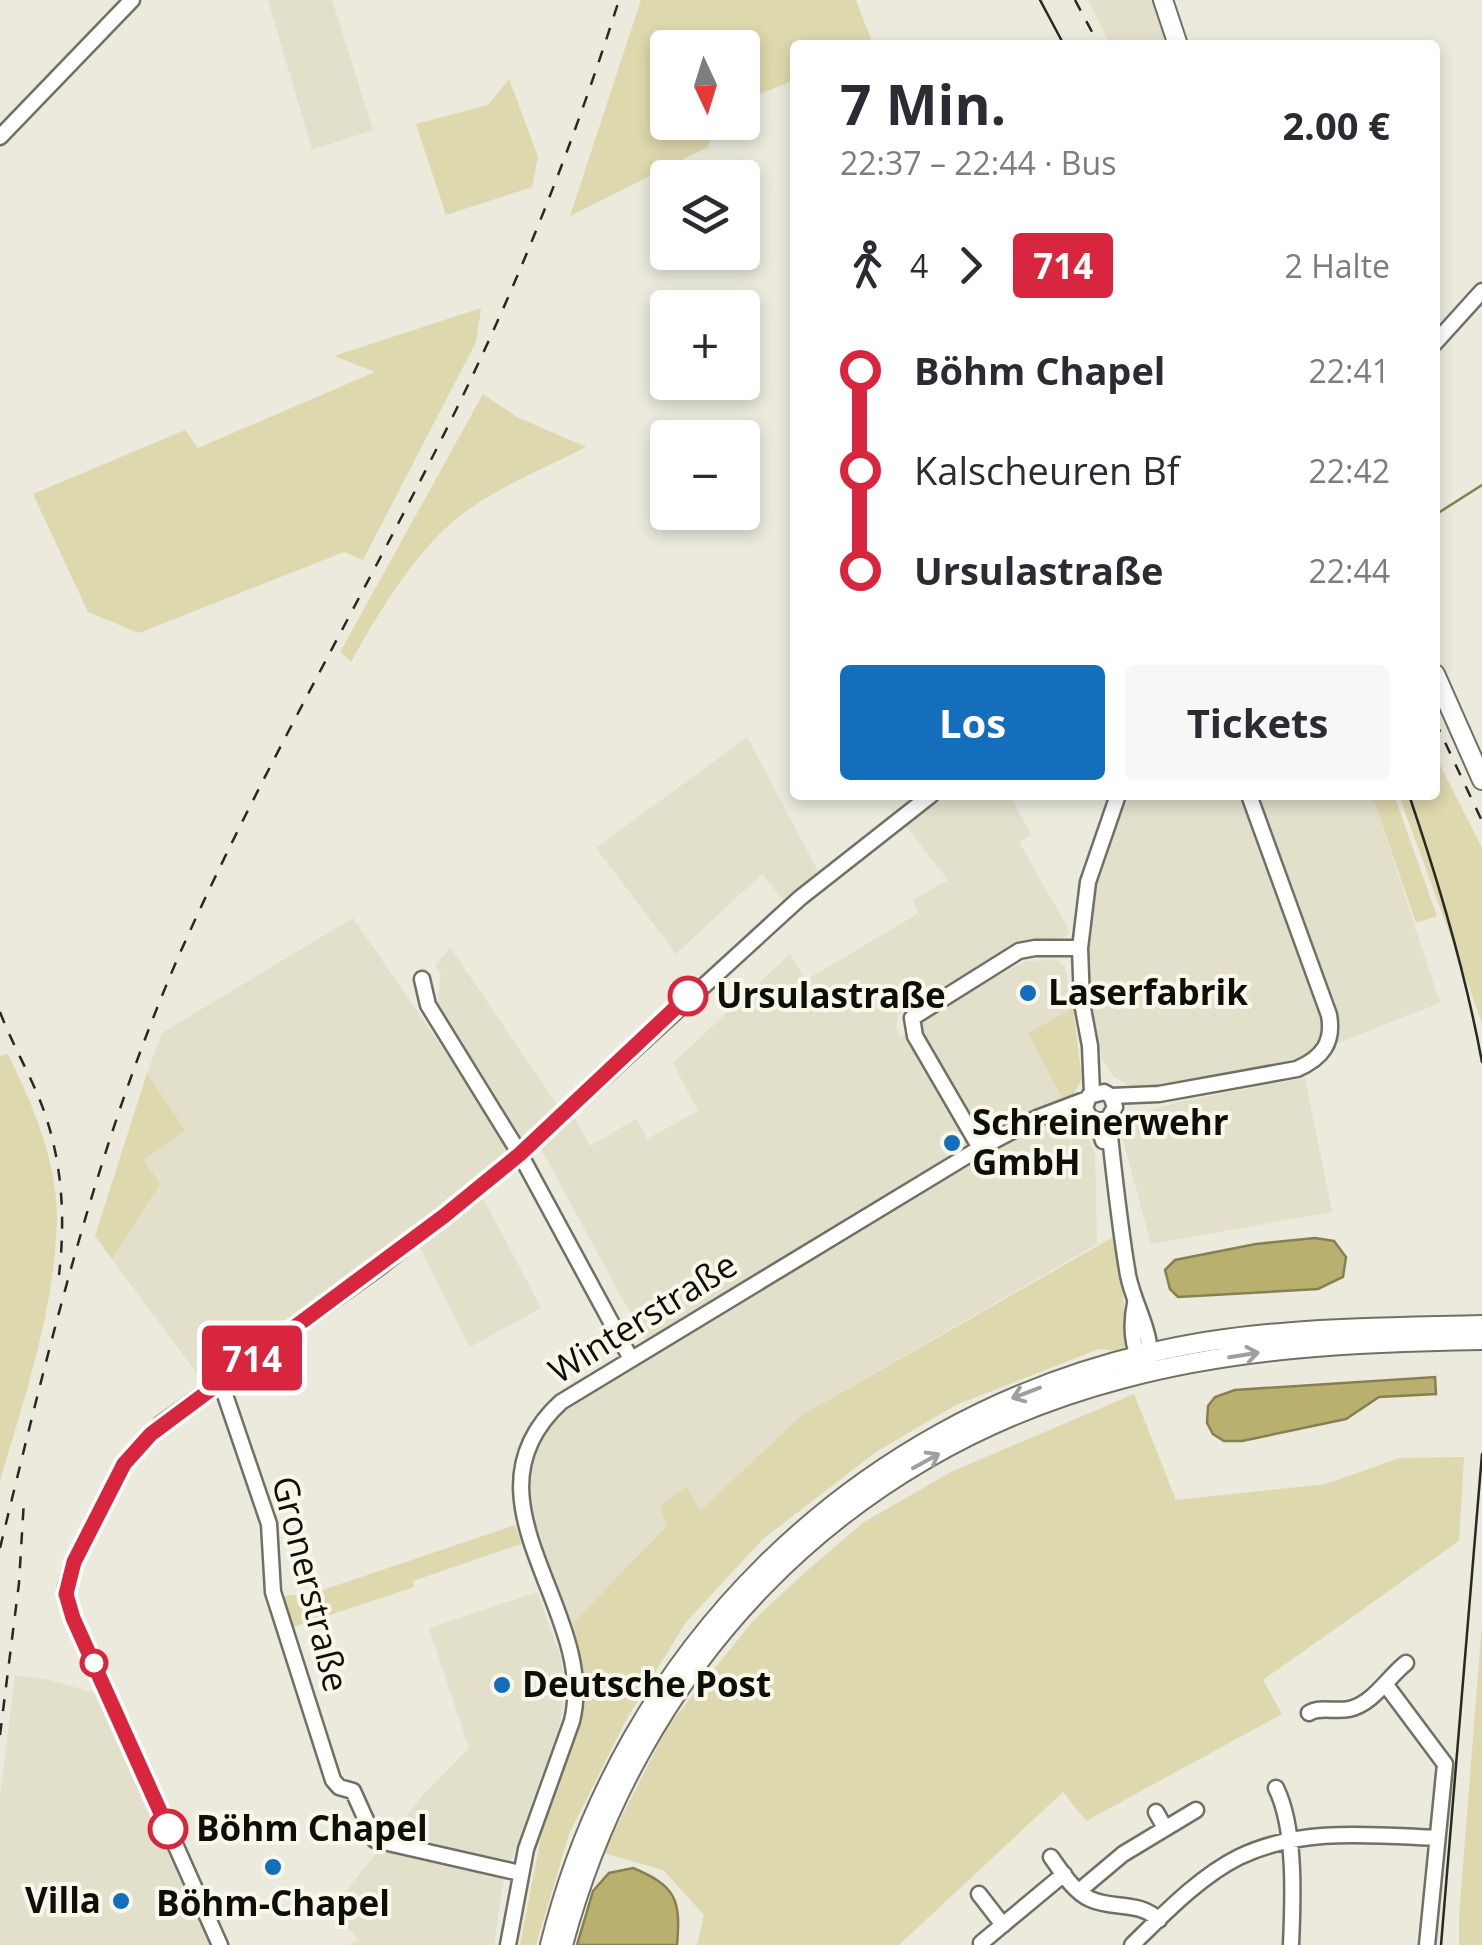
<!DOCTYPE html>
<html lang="de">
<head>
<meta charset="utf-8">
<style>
	body { margin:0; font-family:"Open Sans",sans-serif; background:#f7f7f7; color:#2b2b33; height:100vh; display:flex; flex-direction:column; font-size:38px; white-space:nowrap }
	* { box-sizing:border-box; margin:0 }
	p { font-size:32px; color:#7c7c81 }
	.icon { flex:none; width:55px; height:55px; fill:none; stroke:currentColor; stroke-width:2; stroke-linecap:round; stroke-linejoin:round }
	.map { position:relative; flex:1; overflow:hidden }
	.side { position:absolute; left:790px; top:40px; width:650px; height:760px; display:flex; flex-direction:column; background:#fff; border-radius:10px; box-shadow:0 5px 15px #0003 }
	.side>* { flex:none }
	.badge { padding:0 20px; border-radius:8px; font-size:35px; line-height:65px }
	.needle { width:65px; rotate:176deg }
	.tools { position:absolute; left:650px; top:30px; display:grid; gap:20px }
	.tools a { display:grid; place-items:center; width:110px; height:110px; border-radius:10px; background:#fff; box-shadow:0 5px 15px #0003; font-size:50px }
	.map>.badge { position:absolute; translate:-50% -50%; box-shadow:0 0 0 5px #fff }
	.legs { display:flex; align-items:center; gap:15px; height:110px; padding:0 50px; font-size:32px }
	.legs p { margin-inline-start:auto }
	.overview { display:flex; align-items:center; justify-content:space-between; height:170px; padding:0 50px }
	h1 { font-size:55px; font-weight:700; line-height:75px }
	.button { display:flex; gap:20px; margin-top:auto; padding:20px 50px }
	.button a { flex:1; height:115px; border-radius:10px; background:#156ebb; color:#fff; font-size:40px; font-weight:700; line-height:115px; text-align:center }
	.button a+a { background:#f7f7f7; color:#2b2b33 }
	ul { padding:0 50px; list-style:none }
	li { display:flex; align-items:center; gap:35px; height:100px; font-size:38px }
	li i { display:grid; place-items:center; width:15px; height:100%; margin:0 12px; background:currentColor }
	li i::after { content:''; width:25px; height:25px; margin:-12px; border:8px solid; border-radius:50%; background:#fff }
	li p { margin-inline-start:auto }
	li:first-child i { background:linear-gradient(#0000 50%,currentColor 0) }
	li:last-child i { background:linear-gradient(currentColor 50%,#0000 0) }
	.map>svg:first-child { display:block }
	.built { fill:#e2dfcb }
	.green { fill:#ded8ae }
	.water { fill:#b9b06f; stroke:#868051; stroke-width:2.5 }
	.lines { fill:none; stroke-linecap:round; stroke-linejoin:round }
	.stream { stroke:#868051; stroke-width:2.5 }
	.minor-casing { stroke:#717064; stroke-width:19 }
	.major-casing { stroke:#717064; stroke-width:22 }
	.minor { stroke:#fff; stroke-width:14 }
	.major { stroke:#fff; stroke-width:18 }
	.tram { stroke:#292923; stroke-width:2.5 }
	.rail { stroke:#292923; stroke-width:2.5; stroke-dasharray:12 12; stroke-linecap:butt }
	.oneway { stroke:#9f9f9d }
	.line-1-casing { stroke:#fff; stroke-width:22 }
	.line-1 { stroke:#d7263d; stroke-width:15 }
	.poi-dot { fill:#156ebb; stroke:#f9f7ea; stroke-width:4 }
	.stop-1-dot { fill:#fff; stroke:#d7263d; stroke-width:5 }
	.labels { text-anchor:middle; stroke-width:8; stroke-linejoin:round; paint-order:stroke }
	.poi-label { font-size:35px; font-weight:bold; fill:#0f0f0a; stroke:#f9f7ea; text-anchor:start }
	.stop-label { font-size:35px; font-weight:bold; fill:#0f0f0a; stroke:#f9f7ea; text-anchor:start }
	.street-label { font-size:35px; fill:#0f0f0a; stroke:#f9f7ea }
</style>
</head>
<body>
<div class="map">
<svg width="1482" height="1945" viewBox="0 0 1482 1945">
	<rect width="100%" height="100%" fill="#ebeadd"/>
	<path class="built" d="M268,0H332L373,130L312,150Z
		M1088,0H1152L1171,45H1111Z
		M747,737L818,871L784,901L762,874L676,954L596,848Z
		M941,795H1010L1031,835L1019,842L1070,932L1065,937L1029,942L999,955L898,1015L896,1028L901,1037L924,1014L1026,961L1057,960L1065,967L1073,1008L1028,1033L1070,1100L1095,1154L1097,1244L802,1415L700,1512L686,1487L668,1526L570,1626L532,1515L530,1494L532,1463L548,1427L557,1416L653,1355L540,1147L574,1116L590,1146L636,1119L647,1139L698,1111L673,1063L790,954L806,980L919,913L913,900L948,880L904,824Z
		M1126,795H1372L1440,1003L1286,1063L1179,1086L1148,1089L1130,1086L1113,1076L1102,1059L1089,999L1088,929L1103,857Z
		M353,918L510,1146L509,1157L390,1252L203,1381L112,1259L160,1184L143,1160L185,1130L147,1073L162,1033Z
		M450,947L560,1109L526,1141L516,1139L437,1009L441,974L435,966Z
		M1305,1078L1332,1212L1151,1244L1121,1133L1126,1117L1183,1101Z
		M481,1194L541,1308L470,1347L419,1245Z
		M537,1592L560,1655L564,1682L563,1708L558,1730L503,1883L494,1945H348L358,1940L332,1909L423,1795L469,1748L429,1628Z
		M15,1675L46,1679L99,1694L210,1945H0V1798Z"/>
	<path class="green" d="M641,0H856L873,45H795V80L743,101L742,48H668V122L713,123L708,147L570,216Z
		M509,79L538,157L532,187L446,215L416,124L488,105Z
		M481,308L476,342L363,560L344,552L139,633L88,612L33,494L185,430L198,448L375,372L334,356Z
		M483,394L517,417L586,447C548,467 504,484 469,509C419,544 380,610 351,662L340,652Z
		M1435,755L1482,848V1023L1399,795H1435Z
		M1372,795H1394L1437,916L1416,923Z
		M1073,1008L1082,1079L1070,1100L1064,1101L1028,1033Z
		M8,1054C33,1105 58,1164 57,1221C54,1311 25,1396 0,1481V1056Z
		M147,1073L185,1130L144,1160L160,1184L112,1259L95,1236Z
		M1115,1236L1127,1327L1128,1340L1122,1351L1099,1349L956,1405L876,1452L763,1539L686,1622L626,1720L569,1834L536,1945H520L544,1821L584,1703V1681L570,1626L667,1526L660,1507L686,1486L700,1511L802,1415Z
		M1134,1394L1176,1500L1326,1484L1399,1458L1464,1457L1459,1541L1263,1680L1282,1714L1086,1821L1063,1792L899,1945H697L704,1915L663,1870L603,1853L668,1726L753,1621L803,1574L864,1522L953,1471Z
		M515,1525L521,1544L413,1581L414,1587L287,1629L280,1596L311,1594Z
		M1482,1623V1945H1459V1916Z"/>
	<path class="water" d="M1315,1238L1334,1241L1346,1257L1343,1277L1318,1289L1178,1297L1170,1289L1165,1270L1175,1260L1256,1244Z
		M1435,1377L1436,1394L1379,1397L1346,1419L1242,1441H1224L1213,1434L1207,1423L1208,1406L1215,1397L1235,1390Z
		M633,1868C676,1886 681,1899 677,1945H577L593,1891L609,1873Z"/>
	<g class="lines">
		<path class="stream" d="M1435,515L1482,485"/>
		<g class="minor-casing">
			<path id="minor" d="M0,137L132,0
				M1435,343L1482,291
				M422,979L428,1005L520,1154L631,1359
				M1092,1093L1090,1046L1082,1003L1080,948L1088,882L1118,795
				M1111,1096L1159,1094L1297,1069C1322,1058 1334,1043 1329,1015L1249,795
				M1108,1119C1114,1171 1119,1223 1128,1275C1135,1310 1156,1335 1148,1372
				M1097,1121L1108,1119L1115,1107L1111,1096L1104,1092L1089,1096L1085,1108L1089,1116L1097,1121L1103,1141
				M980,1148L915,1036L912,1018L1019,951L1035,948H1080
				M1135,1303C1131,1323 1131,1348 1143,1365
				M218,1383L223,1389L269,1524L273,1592L333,1780L339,1787L353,1791L375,1840L520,1873
				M1386,1685L1445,1764L1427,1945
				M1309,1713C1320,1706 1335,1712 1349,1709C1373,1704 1388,1677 1406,1663
				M1276,1788C1296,1828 1293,1900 1291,1945
				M1156,1812L1165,1828
				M1051,1857C1061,1871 1074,1892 1090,1899C1114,1910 1138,1900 1159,1920
				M1079,1891L1123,1854L1196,1810
				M979,1894L1003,1925
				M981,1943L1064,1874
				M220,1945L68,1604L66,1587L71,1569L124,1464L161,1424L381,1266L520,1154L800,898L931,795
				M508,1945L526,1849L572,1721C599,1611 454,1500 561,1402L980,1148L1037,1118L1087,1099
				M1132,1945C1164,1914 1199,1877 1239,1857C1302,1827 1370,1835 1437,1838"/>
		</g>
		<g class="major-casing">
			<path id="major" d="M1163,0L1178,45
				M1435,674L1482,780
				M550,1945C623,1650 853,1422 1150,1353C1257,1327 1372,1328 1482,1325
				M563,1945C638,1666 839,1453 1121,1379C1239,1347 1361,1342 1482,1340"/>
		</g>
		<use href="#minor" class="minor"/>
		<use href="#major" class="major"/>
		<path class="tram" d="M1040,0L1064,45
			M1409,795C1439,883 1465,970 1482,1062
			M1441,1945L1482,1454"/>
		<path class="rail" d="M1075,0L1099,45
			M1435,721L1482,821
			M0,1012C11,1041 27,1069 39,1098C62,1154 66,1215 59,1275
			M0,1548C49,1347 97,1143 180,953C262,769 365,594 454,414C520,280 574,142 619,0
			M0,1735L19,1583L24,1500"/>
	</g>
	<defs><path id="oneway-shaft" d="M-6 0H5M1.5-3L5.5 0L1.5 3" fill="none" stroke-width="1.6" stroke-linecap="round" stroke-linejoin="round" transform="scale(2.5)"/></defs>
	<g class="oneway">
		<use href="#oneway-shaft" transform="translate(1244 1355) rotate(-9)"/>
		<use href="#oneway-shaft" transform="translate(1026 1393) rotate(159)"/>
		<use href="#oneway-shaft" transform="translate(926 1461) rotate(-29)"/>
	</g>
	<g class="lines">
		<g class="line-1-casing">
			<path id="line-1" d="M168,1829L73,1618L66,1594L74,1562L124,1464L151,1434L444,1216L520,1154L688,996"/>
		</g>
		<use href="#line-1" class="line-1"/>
	</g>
	<g class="poi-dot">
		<circle cx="1028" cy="993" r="10"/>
		<circle cx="952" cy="1143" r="10"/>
		<circle cx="502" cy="1685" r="10"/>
		<circle cx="273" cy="1867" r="10"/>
		<circle cx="121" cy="1901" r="10"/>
	</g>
	<g class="stop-1-dot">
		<circle cx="688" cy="996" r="18"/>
		<circle cx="94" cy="1663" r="12"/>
		<circle cx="168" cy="1829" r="18"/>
	</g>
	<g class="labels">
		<g class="poi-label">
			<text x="1048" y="1005">Laserfabrik</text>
			<text x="972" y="1135">Schreinerwehr<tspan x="972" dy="40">GmbH</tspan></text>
			<text x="522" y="1697">Deutsche Post</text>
			<text x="101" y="1913" text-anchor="end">Villa</text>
			<text x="273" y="1916" text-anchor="middle">Böhm-Chapel</text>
		</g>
		<g class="stop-label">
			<text x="716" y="1008">Ursulastraße</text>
			<text x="196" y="1841">Böhm Chapel</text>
		</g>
		<g class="street-label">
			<text transform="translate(643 1318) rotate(-32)" y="12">Winterstraße</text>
			<text transform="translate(310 1584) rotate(76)" y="12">Gronerstraße</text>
		</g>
	</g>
</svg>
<div class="tools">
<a><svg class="needle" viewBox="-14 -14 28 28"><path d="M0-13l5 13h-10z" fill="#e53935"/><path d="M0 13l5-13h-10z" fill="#7c7c81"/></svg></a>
<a><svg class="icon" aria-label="layers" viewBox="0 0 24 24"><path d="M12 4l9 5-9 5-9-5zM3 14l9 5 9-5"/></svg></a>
<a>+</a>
<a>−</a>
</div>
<b class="badge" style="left:252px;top:1358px;background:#d7263d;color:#fff">714</b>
<section class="side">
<div class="overview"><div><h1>7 Min.</h1><p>22:37 – 22:44 · Bus</p></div><b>2.00 €</b></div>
<div class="legs"><svg class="icon" aria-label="walk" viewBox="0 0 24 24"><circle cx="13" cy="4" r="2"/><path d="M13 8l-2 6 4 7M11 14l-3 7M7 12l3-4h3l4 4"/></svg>4<svg class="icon" aria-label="forward" viewBox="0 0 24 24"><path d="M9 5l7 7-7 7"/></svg><b class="badge" style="background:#d7263d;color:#fff">714</b><p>2 Halte</p></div>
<ul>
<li><i style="color:#d7263d"></i><b>Böhm Chapel</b><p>22:41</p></li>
<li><i style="color:#d7263d"></i><span>Kalscheuren Bf</span><p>22:42</p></li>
<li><i style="color:#d7263d"></i><b>Ursulastraße</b><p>22:44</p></li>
</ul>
<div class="button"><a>Los</a><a>Tickets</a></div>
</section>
</div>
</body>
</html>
